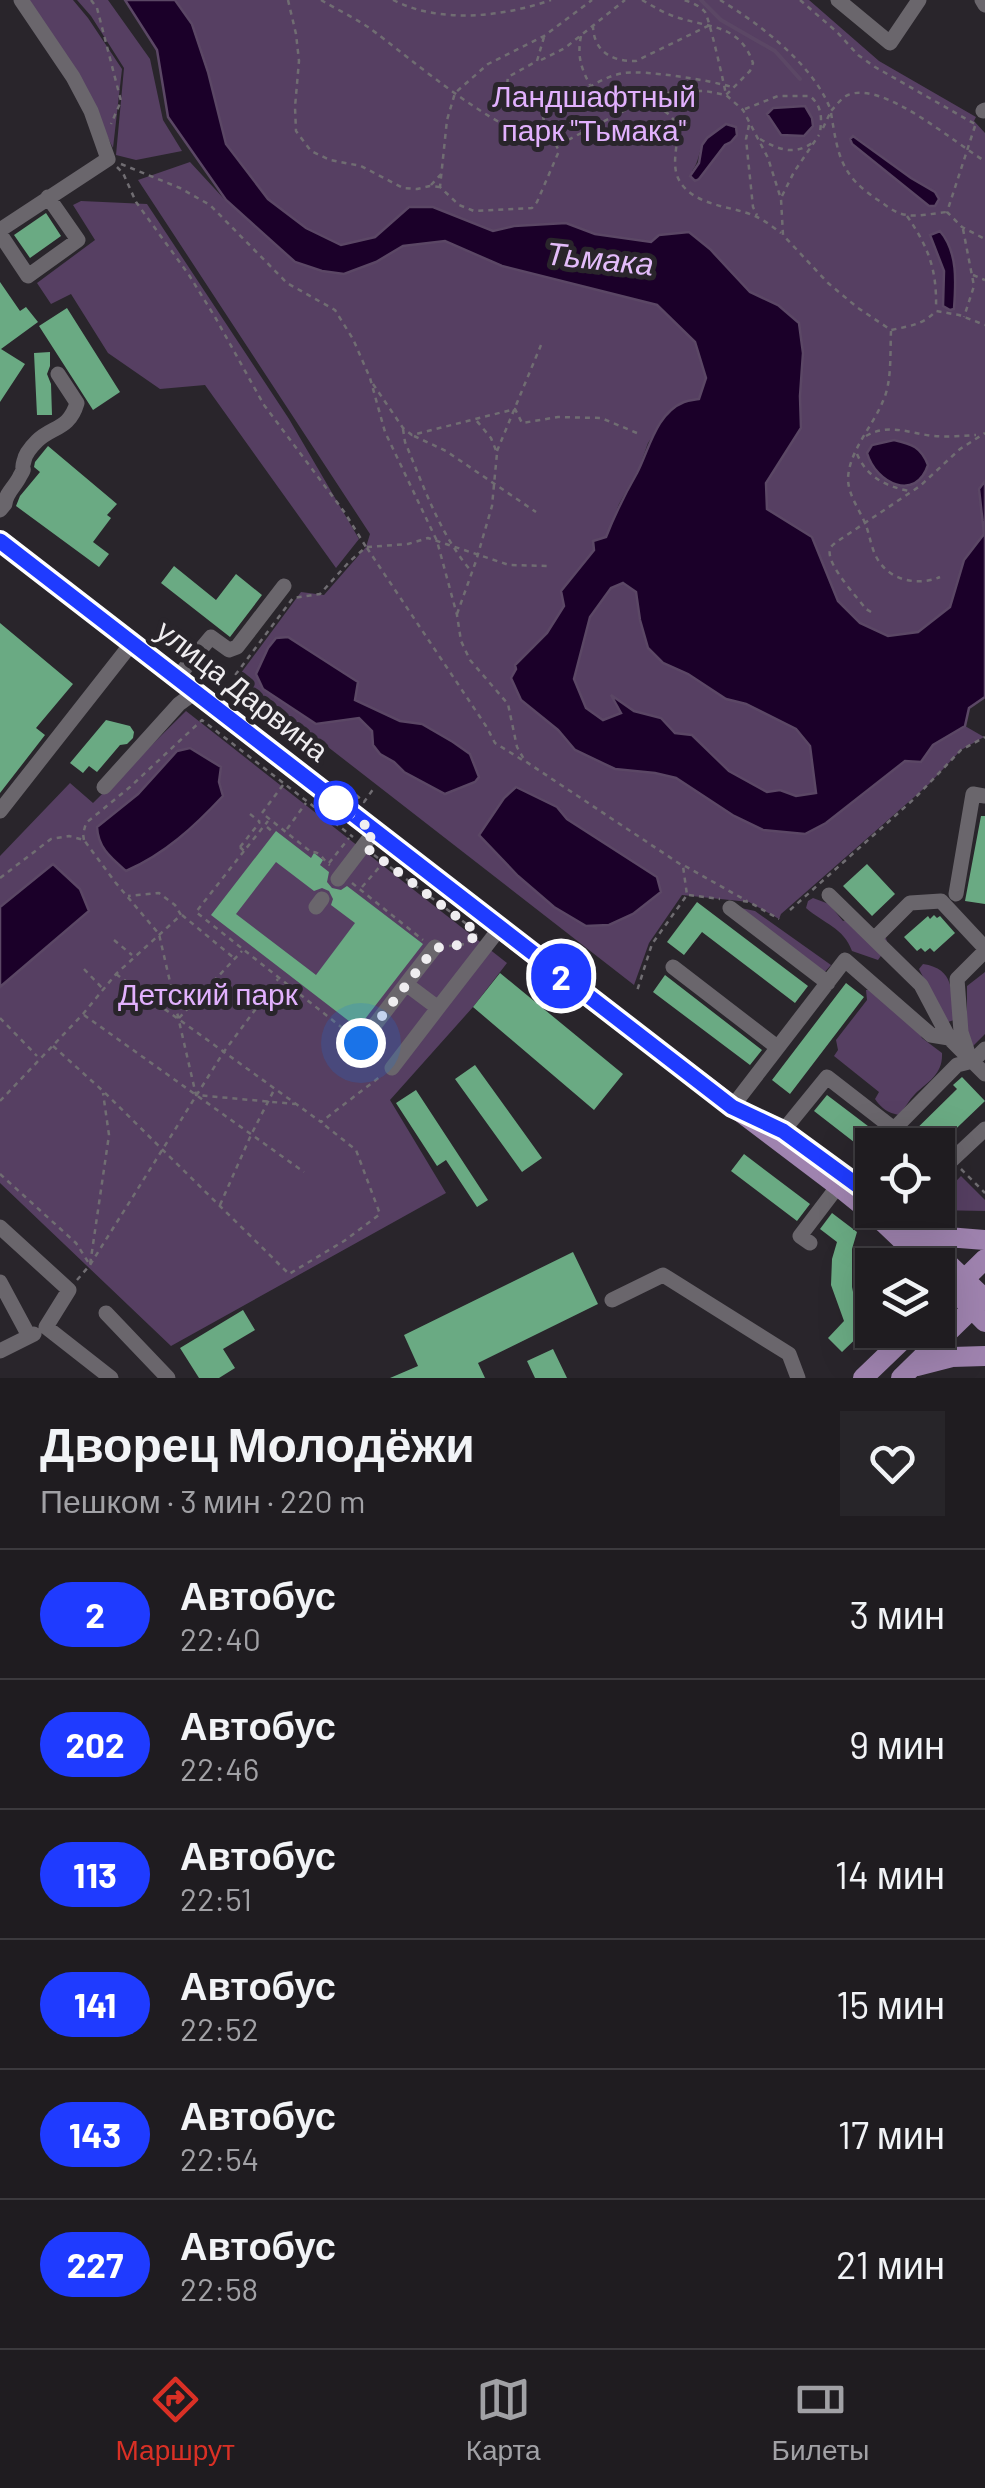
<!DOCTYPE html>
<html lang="ru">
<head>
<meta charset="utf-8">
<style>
	body { margin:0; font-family:Barlow,sans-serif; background:#272529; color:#f1f3f6; height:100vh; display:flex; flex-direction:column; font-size:38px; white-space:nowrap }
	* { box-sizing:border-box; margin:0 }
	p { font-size:32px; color:#a1a1a5 }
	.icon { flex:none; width:55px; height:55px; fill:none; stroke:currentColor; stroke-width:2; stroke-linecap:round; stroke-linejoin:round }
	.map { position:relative; height:1378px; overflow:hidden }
	.details { display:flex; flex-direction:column; background:#1f1c20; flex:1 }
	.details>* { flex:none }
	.badge { padding:0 20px; border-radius:32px; font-size:35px; line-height:65px }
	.fabs { position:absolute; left:855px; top:1128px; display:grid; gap:20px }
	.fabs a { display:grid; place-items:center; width:100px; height:100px; border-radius:0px; background:#1f1c20; box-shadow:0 10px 40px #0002,0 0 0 2px #3c3a3e; font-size:50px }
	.you { position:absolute; width:50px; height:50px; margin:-25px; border:8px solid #fff; border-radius:50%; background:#1a73e8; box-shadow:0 0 0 15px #1a73e833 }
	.map>.badge { position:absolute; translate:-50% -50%; box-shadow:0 0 0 5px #fff }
	.round { display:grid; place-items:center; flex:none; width:105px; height:105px; border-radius:0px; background:#272529 }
	.head { display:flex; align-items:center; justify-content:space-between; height:170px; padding:0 40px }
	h1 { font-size:48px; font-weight:800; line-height:75px }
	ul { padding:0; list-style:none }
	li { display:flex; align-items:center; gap:30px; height:130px; padding:0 40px; border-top:2px solid #3c3a3e }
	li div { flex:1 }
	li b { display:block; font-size:38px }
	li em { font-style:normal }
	li .badge { min-width:110px; font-weight:700; text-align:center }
	.dock { display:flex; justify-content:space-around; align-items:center; height:140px; border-top:2px solid #3c3a3e; background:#1f1c20; font-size:28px; color:#a1a1a5 }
	.dock a { display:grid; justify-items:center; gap:5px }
	.dock .selected { color:#d93025 }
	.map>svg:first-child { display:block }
	.green { fill:#563f62; fill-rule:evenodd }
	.water { fill:#1b0029; stroke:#5b4765; stroke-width:2.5; fill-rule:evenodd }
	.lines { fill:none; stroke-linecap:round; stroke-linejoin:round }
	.stream { stroke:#5b4765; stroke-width:4 }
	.building { fill:#6aaa83; fill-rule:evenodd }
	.path { stroke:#706d72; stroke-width:2.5; stroke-dasharray:5 5; stroke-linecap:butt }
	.minor { stroke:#6a666c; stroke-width:15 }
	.major { stroke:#9f83af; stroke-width:20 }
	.line-casing { stroke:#fff; stroke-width:22 }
	.line { stroke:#1f3bff; stroke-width:15 }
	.walk { stroke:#efedf0; stroke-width:10; stroke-dasharray:0 18 }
	.stop-dot { fill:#fff; stroke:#1f3bff; stroke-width:5 }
	.labels { text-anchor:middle; stroke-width:10; stroke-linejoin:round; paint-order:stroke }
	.park-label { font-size:30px; fill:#e2b1fe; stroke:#29252b }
	.street-label { font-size:30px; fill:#efedf0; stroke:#29252b }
	.water-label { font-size:32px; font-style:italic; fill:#e3bcfa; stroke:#29252b }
</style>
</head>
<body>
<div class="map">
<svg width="985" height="1378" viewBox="0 0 985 1378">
	<rect width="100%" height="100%" fill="#29252b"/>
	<path class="green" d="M26,0H73L88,18L122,69L113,148L79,80Z
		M77,0H108L150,59L163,120L182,151L136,160L116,155L124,68L91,16Z
		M176,0H809L879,61L976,117L974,121L985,133V481L979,489L984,534L964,560L950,607L918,632L888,636L860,623L838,601L812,537L767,509L766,483L801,428L800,396L778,305L750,292L710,249L690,232L659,235L651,242L595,234L566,223L514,226L493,231L433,207H409L375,237L341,245L306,228L268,199L226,144L208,72L192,24ZM727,124L731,142L725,145L699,179L692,171C700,161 698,149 706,140C711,134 720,130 727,124ZM856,137L911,178L935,192L929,206L852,144L850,139Z
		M190,162L226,201L376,262L403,246L445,241L502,266L657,305L695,342L706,378L699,399L683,402L666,416L648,443L639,468L619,504L606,537L561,591L564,606L547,633L515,665L521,700L558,730L575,750L615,769L655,773L676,778L734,816L863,795L905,761L921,762L933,745L965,726L984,737L961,750L929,784L781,914L779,919L749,902L682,895L649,943L634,985L238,677L301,592L324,595L366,547L370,534L138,180Z
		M81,201L147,204L289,419L359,539L336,568L205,385L160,389L108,353L71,294L51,304L37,283L95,240L73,205Z
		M623,583L636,592L640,620L648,648L663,663L688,674L726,699L746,704L796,729L810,746L816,793L796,796L780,791L767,792L729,771L710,751L675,733L661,718L634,711L614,697L621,713L603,720L586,708L574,679L590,617L611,588Z
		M186,711L507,963L473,1007L390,1100L446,1193L171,1346L0,1183V856L70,783L93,803Z
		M813,898L829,904L843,921L850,919L878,939L886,938L888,946L878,960L852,951C844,928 823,923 806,908L808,901Z
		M741,908L755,911L831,965L823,974Z
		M923,964C956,969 951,993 954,1020L948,1022L945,1020L919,969Z
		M985,972V1034L973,1046L967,1041V986Z
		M866,990H874L918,1030L922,1038L942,1053C943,1074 929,1081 915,1094C909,1100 905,1108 899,1115C888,1113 881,1108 875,1099L879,1092L834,1056L838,1050L836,1040L867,1000Z
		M961,1176L985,1200V1211L933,1210H938V1200Z"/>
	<path class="water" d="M125,0H175L192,24L208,72L226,144L268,199L306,228L341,245L375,237L409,207H433L493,231L514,226L566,223L595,234L651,242L659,235L689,232L710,249L750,292L778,305L799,323L803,353L800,396L801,428L766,483L767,509L812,537L838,601L860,623L888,636L918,632L950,607L964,560L984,534L979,489L985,481V697L969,708L965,726L933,745L921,762L905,761L826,823L805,834L763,830L734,816L676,778L655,773L615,769L575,750L558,730L521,700L511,678L516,669L515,665L547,633L564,606L561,591L594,550L593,541L606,537C615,514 625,494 637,473C649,450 656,413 684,402C689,400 694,400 699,399L706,378L695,342L657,305L502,266L445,241L403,246L376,262L344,274L322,271L295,262L226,200L168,117L157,50ZM623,583L636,592L640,620L648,648L663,663L688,674L726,699L746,704L796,729L810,746L816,793L796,796L780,790L767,792L729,771L692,735L675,733L661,718L634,711L611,695L621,713L603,720L586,708L574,679L590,617L611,588Z
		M805,106L812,118L813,126L804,136L781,135L767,114L773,108Z
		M726,124L736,127L737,135L731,142L725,145L699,179L695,181L690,176L699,163L702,145L707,138Z
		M853,136L911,178L935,192L939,199L935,206H929L852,144L850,139Z
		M940,231C958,252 956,282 954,309L950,310L943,306L944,271L930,235Z
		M894,440C912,444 921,447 928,465C916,502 876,484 867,453L872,445Z
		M288,637L358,682L355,700L400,721L422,724L453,742L470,754L479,777L475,782L445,794L404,772L394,762L380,754L373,745L372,731L359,718L316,724L263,689L256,674L268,648L276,638Z
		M190,748L221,767L219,782L223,796C194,827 165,854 126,871C111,858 98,848 97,827L138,794L177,751Z
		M516,787L557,807L567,819L657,877L661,892L633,914L609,925L586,926L554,907L518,876L479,835L504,798Z
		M53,864L80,889L89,911L0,987V907Z"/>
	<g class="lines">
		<path class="stream" d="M701,0L721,20L775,51L800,79"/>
	</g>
	<path class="building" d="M46,213L61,236L30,258L14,235Z
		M0,282L20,311L26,307L38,322L1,349L25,364L0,402Z
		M67,308L120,392L93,410L39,326Z
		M50,352V366L47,374L51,384L52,415H37L34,353Z
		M48,446L117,504L107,515L111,518L93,542L109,554L99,567L16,506L20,496L40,472L34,467L35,462Z
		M174,566L216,600L236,574L262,595L230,637L161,583Z
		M0,623L73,684L36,728L45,735L0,793Z
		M106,720L130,726L134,732L133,738L127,744L120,745L97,772L89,766L83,773L70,763Z
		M981,816H985V904L965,901Z
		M276,831L311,858L314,853L323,860L320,865L329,872L327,882L332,888L341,890L347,886L423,944L358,1028L211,915ZM276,862L314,891L322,888L329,891L333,899L331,905L355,923L316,975L236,914Z
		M867,864L895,894L872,916L843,886Z
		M697,902L808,986L795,1003L702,932L684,955L667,942Z
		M934,915L937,918L940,916L955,933L934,952L930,948L925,952L921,948L917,951L904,937L928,916L930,919Z
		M500,973L623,1074L594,1110L473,1007Z
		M665,975L762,1050L750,1065L653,992Z
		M846,983L864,997L790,1094L772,1080Z
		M475,1065L542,1158L522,1172L455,1079Z
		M962,1077L985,1101L939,1145H900L957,1089L953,1085Z
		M416,1090L488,1200L477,1207L446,1160L437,1166L396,1103Z
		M827,1095L893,1145H872V1156L814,1111Z
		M744,1154L810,1204L797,1221L731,1171Z
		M832,1213L857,1232L852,1249V1287L856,1307L866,1329L842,1352L828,1338L844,1321L831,1285L832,1259L837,1242L820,1229Z
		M573,1252L598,1304L478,1363L485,1378H390L418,1366L404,1335Z
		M243,1310L255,1330L223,1349L235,1368L219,1378H199L180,1348Z
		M553,1349L567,1378H535L527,1361Z"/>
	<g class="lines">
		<path class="path" d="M91,0L97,8L121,101L111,124
			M288,0L296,34L299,61L295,107L296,131L311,151L330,160L361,166L403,188L417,189L430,186L439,187
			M321,0C336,9 353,17 368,27C409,56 514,151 564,142L647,99L675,91H705L726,95L743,110L768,158L781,199L783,235L828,283L858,308L891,330C909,326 923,325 936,311L959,315L985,325
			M393,0C440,24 502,17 551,0
			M642,0C654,7 666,14 679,18C711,28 740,25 753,63L750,71L726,95C724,83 709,18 705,12C699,5 691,2 683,0
			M720,0C760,24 815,66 831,111C836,106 841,98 848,95C883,80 954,143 985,161
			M800,0L837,32L858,55L875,67L975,124
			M593,25C593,51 612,62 636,61L710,25
			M581,36C577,56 581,68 590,85
			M544,37L537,61L508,77L507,85C550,137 579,80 624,73C646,70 709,80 732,87
			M541,60L565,48L625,0
			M648,100C656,106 667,111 673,119C685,137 665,165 683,186C701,207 732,206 755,216C764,220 773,227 781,233
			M541,107L544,121L559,151L537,202L532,208L474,211L459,205L440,187L447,120L455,93L488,64L544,36L592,0
			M745,109L778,96H810C822,106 822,118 820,132
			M831,113C838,155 840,175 878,200C887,206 896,214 907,215C919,217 935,213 947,212
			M749,125L746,139L753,207L757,215
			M975,126L947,212L962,227L985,239
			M823,128L830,113
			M760,139C777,149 794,156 812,143
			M121,164L180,188L210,205L287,283L335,310L353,339L370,378L385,432L437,541L457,615L461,641L470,660L508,704L517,747L525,761L683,866L687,895L652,944L637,991
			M117,167L123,173L136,202L189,275L215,317L264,405L345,513L366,547L349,562L320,594L293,598L233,678
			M431,185L443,172
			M782,196L794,172L819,135
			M907,216C929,248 937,270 936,309
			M963,229L974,286L964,317
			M973,275L985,280
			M891,331C890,353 892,382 883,401C873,426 848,452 848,480C849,496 859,509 865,523C870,535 871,549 878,560C891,581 918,586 940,577
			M373,384L403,428L412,435L515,409L522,423L558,417L601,418L637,433
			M403,429L405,442C424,487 440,535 472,572
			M414,436L446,451L536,512
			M866,436C888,423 909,433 933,436C947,437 962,436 976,435
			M497,451L541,345
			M857,454C867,477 885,486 909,491
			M367,547L408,544L428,538L509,565L550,566
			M367,548L486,726L495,743L524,761
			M871,612L866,609C857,597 826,564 830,550C830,547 833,545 835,543L920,486L960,449L985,433
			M457,614L476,561L492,506L497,453L491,438L476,420
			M283,785L262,813L311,852C321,851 323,861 330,865
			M356,795L364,802L374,788
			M250,814L260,822
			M267,827L274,833
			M287,829L306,803
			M84,840L83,834L86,823L130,787L202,720L353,837
			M240,847L244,851L268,821
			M240,847L260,822
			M244,851L196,912L350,1034
			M374,855L476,931
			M329,863L349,838
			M685,866L747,901
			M0,878L51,839L69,836L84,840L115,882L159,934L196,1095L295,1104
			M352,883L423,940
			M362,887L383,863
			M689,895L720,899
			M743,901L749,902L779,919
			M790,910L915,798L961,750L985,737
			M182,915L234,958
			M114,940L132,955
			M449,946L466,944L477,934
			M84,969L104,990
			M116,974L321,1122L381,1076
			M84,1015L304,1172
			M0,1018L37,1056
			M179,1018L242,951
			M53,1046L103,1091L289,1274L344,1241L380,1214L356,1150L322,1123
			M0,1101L83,1014L116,974L181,915L175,905L159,893L128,896
			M961,1169L985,1193
			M0,1174L76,1243L90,1265L109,1135L103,1093
			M220,1205L251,1135L274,1090
			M77,1280L90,1265L223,1053L278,979"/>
		<path class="minor" d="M838,0L890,43L919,0
			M982,0L985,5
			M983,111L985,110
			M0,230L108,159L91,111L73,77L21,0
			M0,234L28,276L78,240L48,197
			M0,510L5,504C6,492 15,487 20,476C27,464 20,474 24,461C25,454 32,446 37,441C52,426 69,430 77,403L58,374
			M176,679L211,637L229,650L237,647L284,586
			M104,787L179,704L194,693
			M0,811L132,643
			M338,879L374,832
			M956,894L973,794L985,796
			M829,895L921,985L949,1038L985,1074
			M316,907L322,899
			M730,908L828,983
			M874,939L910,903L941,901L985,948
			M673,967L777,1047
			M406,984L435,947
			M361,1043L406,984L438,1008L500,928
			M968,1053L961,1032L957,979L985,951
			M392,1068L438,1008
			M732,1107L845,960L931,1035L949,1038
			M783,1131L827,1077L894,1129L957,1065L973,1061L985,1049
			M938,1173L985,1129
			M0,1227L69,1290L46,1327
			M810,1243L800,1236L838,1186
			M0,1282L29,1336
			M612,1300L663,1275L789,1354L798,1378
			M106,1313L168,1378
			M46,1327L111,1378
			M0,1351L34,1334"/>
		<path class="major" d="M0,541L582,992L838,1186L885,1224L928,1265
			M892,1210L985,1299
			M914,1226L947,1237L985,1240
			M938,1274L985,1322
			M938,1305L985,1259
			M917,1366L952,1357L985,1356
			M863,1378L913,1330
			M901,1378L985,1296"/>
	</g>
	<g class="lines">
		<g class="line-casing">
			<path id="line" d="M0,541L732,1107L783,1131L872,1196"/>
		</g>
		<use href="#line" class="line"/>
		<path class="walk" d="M336,803L374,832L364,846L478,933L466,944L435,948L361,1043"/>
	</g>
	<circle class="stop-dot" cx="336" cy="803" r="20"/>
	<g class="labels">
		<g class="park-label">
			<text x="594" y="107">Ландшафтный<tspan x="594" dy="34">парк "Тьмака"</tspan></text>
			<text x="208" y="1005">Детский парк</text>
		</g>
		<g class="street-label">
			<text transform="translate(242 691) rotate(38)" y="10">улица Дарвина</text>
		</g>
		<g class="water-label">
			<text transform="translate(600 259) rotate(6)" y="11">Тьмака</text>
		</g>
	</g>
</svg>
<div class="fabs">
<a><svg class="icon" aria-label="locate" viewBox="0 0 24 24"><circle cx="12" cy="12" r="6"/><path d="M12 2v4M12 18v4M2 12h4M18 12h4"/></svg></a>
<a><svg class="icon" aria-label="layers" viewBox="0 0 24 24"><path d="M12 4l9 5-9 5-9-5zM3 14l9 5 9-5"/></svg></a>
</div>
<div class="you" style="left:361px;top:1043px"></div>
<b class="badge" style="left:561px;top:976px;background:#1f3bff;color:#fff">2</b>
</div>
<section class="details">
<div class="head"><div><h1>Дворец Молодёжи</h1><p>Пешком · 3 мин · 220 m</p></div><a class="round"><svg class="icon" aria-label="heart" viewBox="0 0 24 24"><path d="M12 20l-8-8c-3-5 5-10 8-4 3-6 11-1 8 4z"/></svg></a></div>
<ul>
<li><span class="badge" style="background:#1f3bff;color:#fff">2</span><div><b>Автобус</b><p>22:40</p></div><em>3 мин</em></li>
<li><span class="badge" style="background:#1f3bff;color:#fff">202</span><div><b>Автобус</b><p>22:46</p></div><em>9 мин</em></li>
<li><span class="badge" style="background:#1f3bff;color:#fff">113</span><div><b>Автобус</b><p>22:51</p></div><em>14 мин</em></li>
<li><span class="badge" style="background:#1f3bff;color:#fff">141</span><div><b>Автобус</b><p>22:52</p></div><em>15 мин</em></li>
<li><span class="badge" style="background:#1f3bff;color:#fff">143</span><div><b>Автобус</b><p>22:54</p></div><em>17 мин</em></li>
<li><span class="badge" style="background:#1f3bff;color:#fff">227</span><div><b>Автобус</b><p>22:58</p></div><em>21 мин</em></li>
</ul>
</section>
<nav class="dock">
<a class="selected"><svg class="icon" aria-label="directions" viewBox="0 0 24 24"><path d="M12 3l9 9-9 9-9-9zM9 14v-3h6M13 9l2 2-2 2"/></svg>Маршрут</a>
<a><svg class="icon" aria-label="map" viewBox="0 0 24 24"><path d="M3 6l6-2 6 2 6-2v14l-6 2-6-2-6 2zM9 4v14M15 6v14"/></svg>Карта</a>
<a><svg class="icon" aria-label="tickets" viewBox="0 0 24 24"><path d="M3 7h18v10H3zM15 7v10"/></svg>Билеты</a>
</nav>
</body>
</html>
